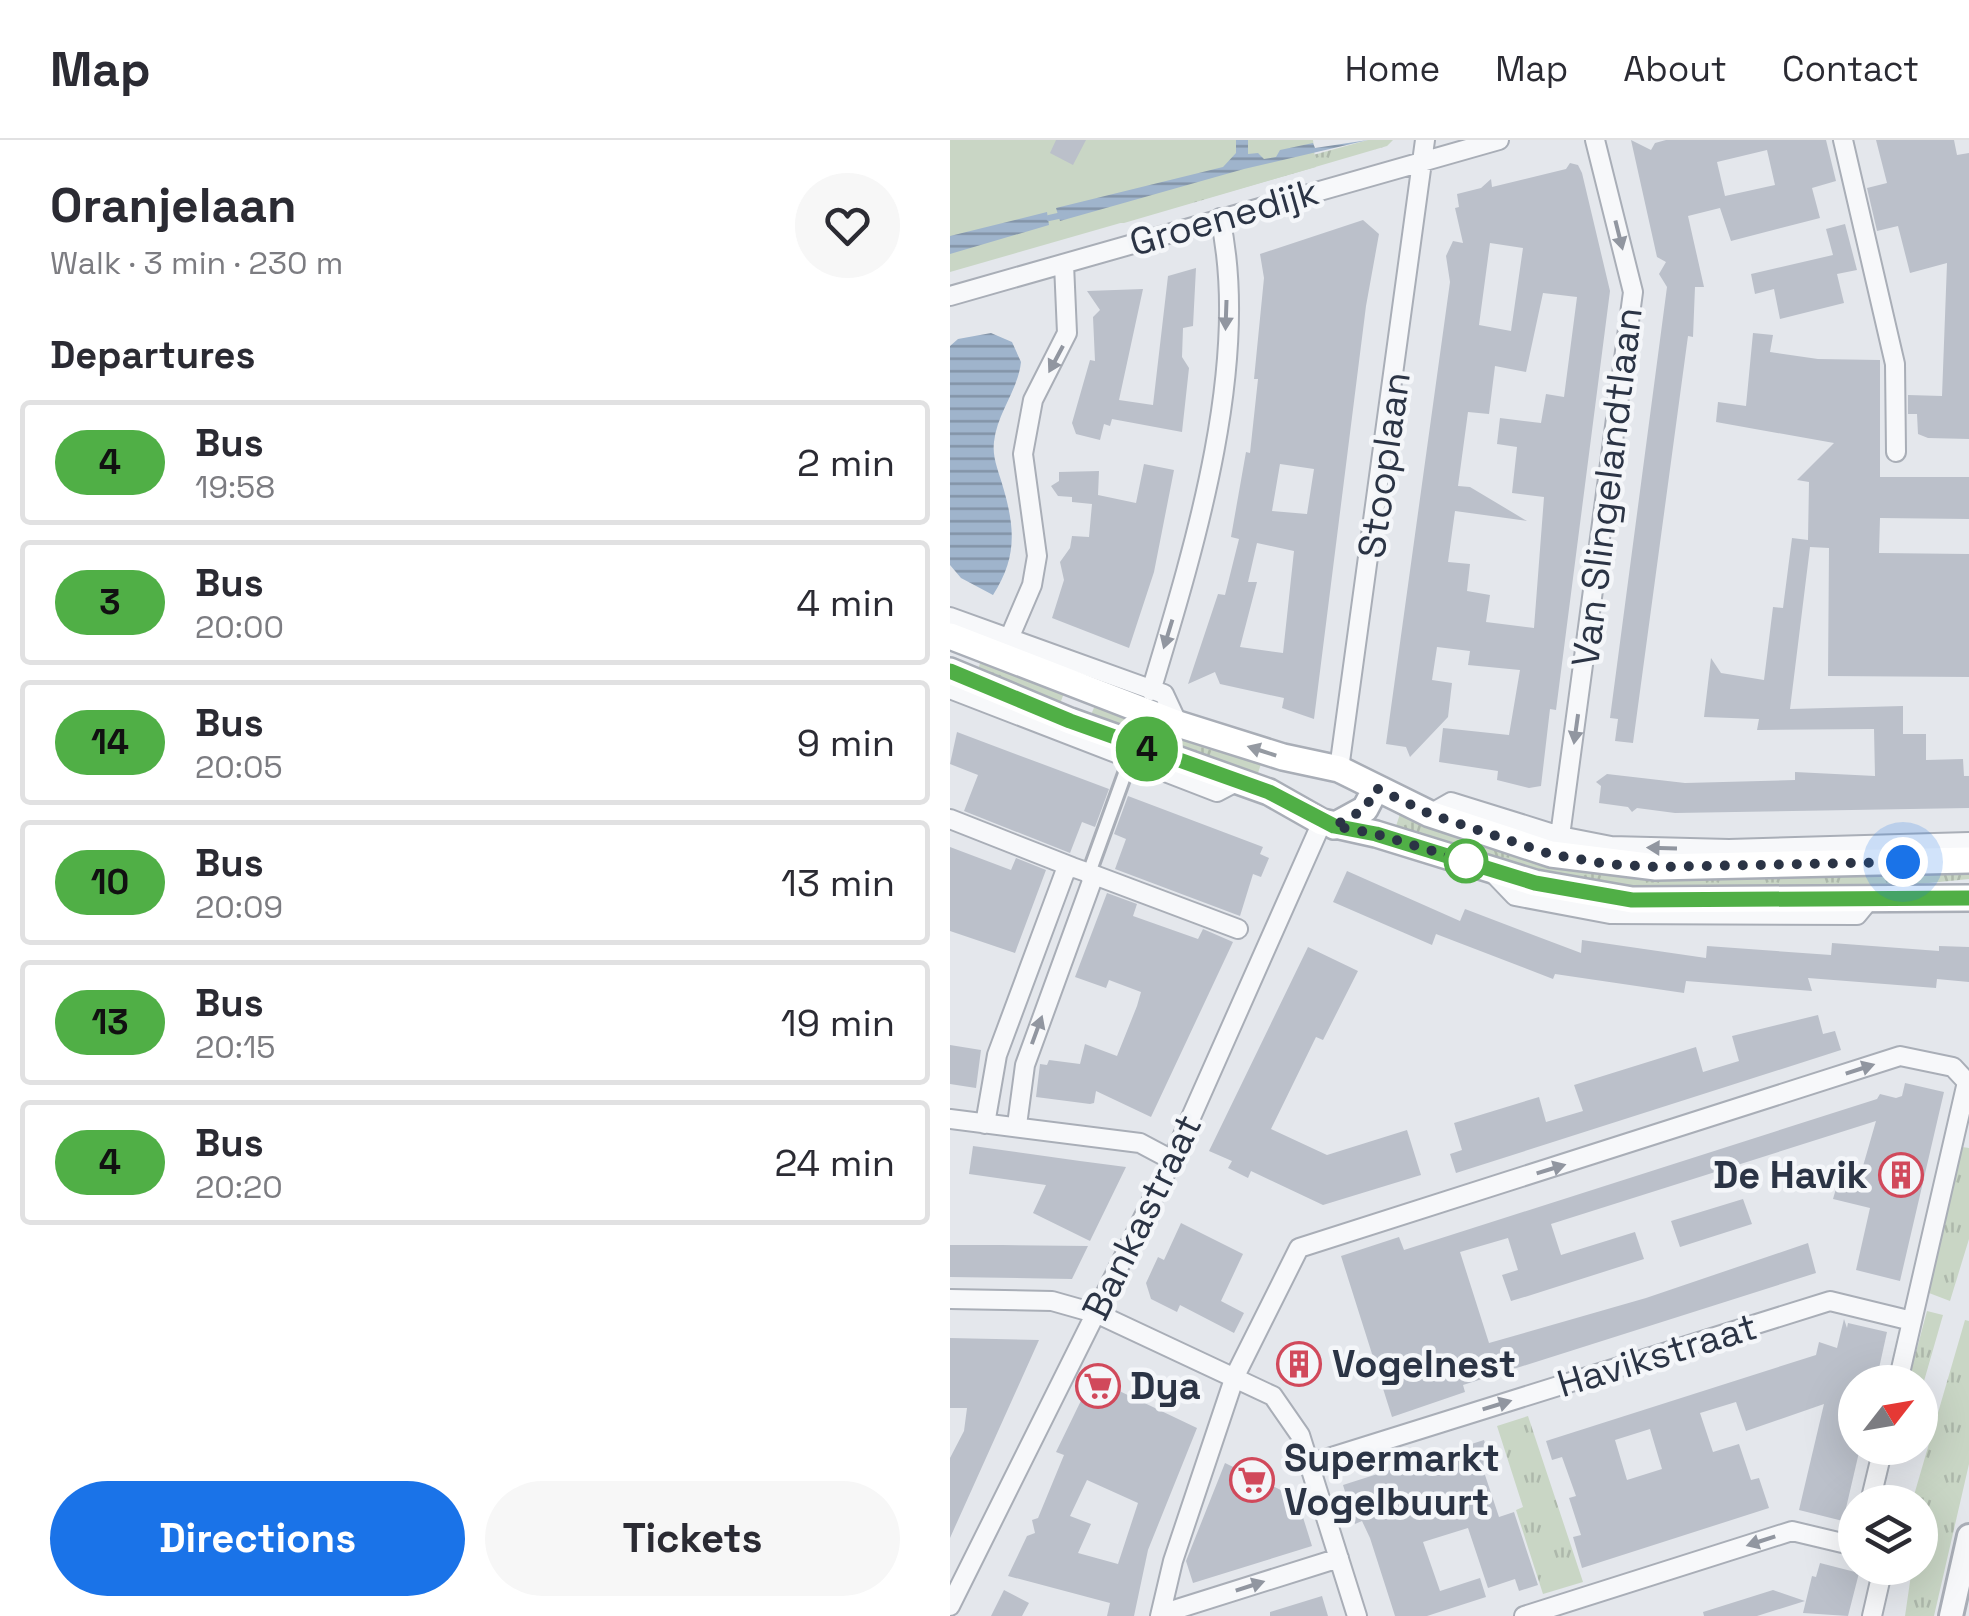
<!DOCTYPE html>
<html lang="en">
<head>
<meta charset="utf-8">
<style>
	body { margin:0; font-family:"Space Grotesk",sans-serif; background:#f7f7f7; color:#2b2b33; height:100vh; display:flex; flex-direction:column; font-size:38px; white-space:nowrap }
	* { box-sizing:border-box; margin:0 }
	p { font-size:32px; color:#7c7c81 }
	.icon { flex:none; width:55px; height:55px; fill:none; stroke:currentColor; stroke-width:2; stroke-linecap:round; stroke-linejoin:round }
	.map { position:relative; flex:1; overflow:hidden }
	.sheet { display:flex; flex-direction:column; background:#fff; width:950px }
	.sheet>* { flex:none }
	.badge { padding:0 20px; border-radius:32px; font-size:35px; line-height:65px }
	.needle { width:65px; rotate:59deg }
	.fabs { position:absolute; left:888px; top:1225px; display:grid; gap:20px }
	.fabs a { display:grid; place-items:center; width:100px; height:100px; border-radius:50%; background:#fff; box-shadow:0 10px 40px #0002; font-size:50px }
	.you { position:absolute; width:50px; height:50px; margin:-25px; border:8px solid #fff; border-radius:50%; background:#1a73e8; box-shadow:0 0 0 15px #1a73e833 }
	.map>.badge { position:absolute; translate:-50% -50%; box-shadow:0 0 0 5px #fff }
	h2 { padding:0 50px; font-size:38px; line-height:90px }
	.round { display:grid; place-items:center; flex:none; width:105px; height:105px; border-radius:52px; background:#f7f7f7 }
	.headline { display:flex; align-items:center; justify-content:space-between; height:170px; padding:0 50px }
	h1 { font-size:48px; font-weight:700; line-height:75px }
	.primary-button { display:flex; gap:20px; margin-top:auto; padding:20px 50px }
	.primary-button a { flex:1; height:115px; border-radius:60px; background:#1a73e8; color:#fff; font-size:40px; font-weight:700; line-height:115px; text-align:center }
	.primary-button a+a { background:#f7f7f7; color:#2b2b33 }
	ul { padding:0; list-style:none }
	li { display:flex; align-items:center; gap:30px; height:125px; margin:0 20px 15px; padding:0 30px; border:5px solid #e1e1e2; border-radius:10px }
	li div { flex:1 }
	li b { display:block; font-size:38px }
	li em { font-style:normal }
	li .badge { min-width:110px; font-weight:700; text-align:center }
	header { display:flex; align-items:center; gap:60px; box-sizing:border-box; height:140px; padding:0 50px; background:#fff; border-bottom:2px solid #e1e1e2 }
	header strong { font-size:48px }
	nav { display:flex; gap:55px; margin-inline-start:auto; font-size:35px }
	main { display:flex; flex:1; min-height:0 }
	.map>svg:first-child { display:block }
	.grass { fill:url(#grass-tufts) }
	.park { fill:#c9d6c5 }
	.water { fill:url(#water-rules) }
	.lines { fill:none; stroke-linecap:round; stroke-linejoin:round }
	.stream { stroke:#9fb4cc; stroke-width:6 }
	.building { fill:#bbc0ca; fill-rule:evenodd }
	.pedestrian-casing { stroke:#a9aeb7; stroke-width:18 }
	.minor-casing { stroke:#a9aeb7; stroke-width:22 }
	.tertiary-casing { stroke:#a9aeb7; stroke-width:28 }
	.secondary-casing { stroke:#a9aeb7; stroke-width:30 }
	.pedestrian { stroke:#f7f8fa; stroke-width:12 }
	.minor { stroke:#f7f8fa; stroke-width:18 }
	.tertiary { stroke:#f7f8fa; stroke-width:22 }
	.secondary { stroke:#fff; stroke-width:25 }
	.oneway { fill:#9196a0 }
	.oneway2 { fill:#959aa2 }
	.line-casing { stroke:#fff; stroke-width:22 }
	.line { stroke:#50af46; stroke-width:15 }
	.walk { stroke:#2b3445; stroke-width:10; stroke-dasharray:0 18 }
	.stop-dot { fill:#fff; stroke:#50af46; stroke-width:5 }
	.labels { text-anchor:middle; stroke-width:9; stroke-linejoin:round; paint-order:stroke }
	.street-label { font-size:38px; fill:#2b3445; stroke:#f4f6f9 }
	.poi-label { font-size:38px; font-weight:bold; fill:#2b3445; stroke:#f4f6f9; text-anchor:start }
</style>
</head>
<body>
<header>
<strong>Map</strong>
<nav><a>Home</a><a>Map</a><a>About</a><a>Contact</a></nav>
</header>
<main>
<section class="sheet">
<div class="headline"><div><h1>Oranjelaan</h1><p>Walk · 3 min · 230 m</p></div><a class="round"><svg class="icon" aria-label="heart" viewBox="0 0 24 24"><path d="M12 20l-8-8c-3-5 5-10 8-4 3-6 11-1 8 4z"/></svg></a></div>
<h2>Departures</h2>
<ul>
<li><span class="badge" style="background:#50af46;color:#111">4</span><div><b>Bus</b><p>19:58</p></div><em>2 min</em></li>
<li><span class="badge" style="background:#50af46;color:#111">3</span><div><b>Bus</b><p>20:00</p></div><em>4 min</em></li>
<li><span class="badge" style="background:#50af46;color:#111">14</span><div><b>Bus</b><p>20:05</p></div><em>9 min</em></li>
<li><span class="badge" style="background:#50af46;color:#111">10</span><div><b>Bus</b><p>20:09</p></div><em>13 min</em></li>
<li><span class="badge" style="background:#50af46;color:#111">13</span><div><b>Bus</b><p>20:15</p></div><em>19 min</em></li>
<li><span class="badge" style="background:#50af46;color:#111">4</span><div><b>Bus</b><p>20:20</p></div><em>24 min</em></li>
</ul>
<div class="primary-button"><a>Directions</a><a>Tickets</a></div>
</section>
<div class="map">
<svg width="1019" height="1476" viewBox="0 0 1019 1476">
	<defs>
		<pattern id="grass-tufts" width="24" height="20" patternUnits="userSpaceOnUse" patternTransform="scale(2.5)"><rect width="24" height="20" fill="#c9d6c5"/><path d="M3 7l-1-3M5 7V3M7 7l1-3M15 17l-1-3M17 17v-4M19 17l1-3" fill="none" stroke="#adb8ab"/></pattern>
		<pattern id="water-rules" width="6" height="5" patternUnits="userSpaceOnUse" patternTransform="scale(2.5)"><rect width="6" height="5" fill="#9fb4cc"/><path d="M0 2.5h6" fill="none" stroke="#8293a7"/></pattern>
	</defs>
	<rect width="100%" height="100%" fill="#e4e7ec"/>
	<path class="grass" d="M418,0H443L437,6L174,83H114Z
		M32,518L115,550L110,564L27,532Z
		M146,563L312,621L306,639L140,577Z
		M451,671L528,698L1019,729V739C893,752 730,767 606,739C552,727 498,705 445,689Z
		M1012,1007L1019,1008V1099L1000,1161L979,1153Z
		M977,1171L993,1175L970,1255V1242H958Z
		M1015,1180L1019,1181V1324L984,1476H955L962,1428H970V1362H962Z
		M578,1276L633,1442L593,1454L566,1370L573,1367L547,1286Z"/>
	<path class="park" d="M0,0H363L366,27L0,132Z"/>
	<path class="water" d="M286,0H298V14L308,13L314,19L326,17L330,10L363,3L365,8L418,0L294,29L110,81L106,68L273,27L286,13Z
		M97,72L99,85L0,114V96Z
		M41,193L62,202L71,222C68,250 47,273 44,302C42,318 49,332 53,347C66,391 66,419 43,455L11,438L0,425V206L8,199Z"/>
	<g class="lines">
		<path class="stream" d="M99,78L117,74"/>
	</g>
	<path class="building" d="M106,0H136L123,25L100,13Z
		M681,0L701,10L705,3L716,0H876L886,41L862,48L870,78L781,101L770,68L738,76L754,147H745L743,197L738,196L683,603L665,601L668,579L660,578L717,147L709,134L716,122L707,117ZM817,10L825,45L775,56L767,22Z
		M926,0H1004L1007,15L1019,13V299L978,298L968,294L967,274H958V255L992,256L997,123L960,133L948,86L927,91L917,48L937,43Z
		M620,23L628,25L632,33L660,151L606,570L600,569L591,646L579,648L547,640L548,631L489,622L493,588L559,595L570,530L518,525L520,511L487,507L482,540L502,543L498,577L460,617L456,607L436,604L500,142L496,116L503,101L513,103L505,68L509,67L507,54L531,48L541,39L542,47L616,29ZM540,103L573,108L561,191L529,185ZM593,153L627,157L614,257L596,254L591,283L550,278L547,304L567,307L562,353L594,357L584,488L536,482L540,455L517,451L520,424L498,422L505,371L577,381L520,347L508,346L518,272L539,274L545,226L576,232Z
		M413,80L429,94L416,166L364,579L332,568L334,558L270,544L265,532L238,544L268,454L275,455L289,399L281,397L296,312L300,313L308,239H304L314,138L310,114ZM330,324L364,329L357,374L322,371ZM307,403L344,411L333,513L290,507L307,442H298Z
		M895,84L907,130L887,134L894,163L830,179L824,149L805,154L801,134L883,115L876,89Z
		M246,128L243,186L233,188L232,217L239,228L232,292L162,279L160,286L154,284L150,300L126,294L122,283L140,220L145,221L143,177L150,170L137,151L193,149L169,260L203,265L218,136Z
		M803,193L823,195L820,212L868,219L930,220V337H1019V379L930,378L929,413L1019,414V537L878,536L879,408L860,407L840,569L953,566V594H976V620L1013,619L1014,636H1019V668L725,673L687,668L682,672L678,667L649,663L651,646L646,642L657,634L735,643L845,640V632L925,636L924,589L807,590L809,579L754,577L761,518L771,533L814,540L823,467L833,468L842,398L858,400L859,342L847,340L884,303L766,282L768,262L796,266Z
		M194,324L224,330L204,432L179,508L102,478L114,440L110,422L120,408L122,396L139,397L142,364L122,362V357L108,356L101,346L109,341V332L149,331L148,355L186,363Z
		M7,592L159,649L145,687L132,682L120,713L14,671L28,635L0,624Z
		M178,656L313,707L310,714L319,718L311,737L303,734L290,776L165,729L176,699L164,694Z
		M0,707L61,730L66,718L96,730L65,813L0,791Z
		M397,731L510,781L515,769L631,813L632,800L756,818L757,806L881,815L882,803L989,811V806L1019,807V842L987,839L986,848L858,838L862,851L736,841L734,853L605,834L603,839L486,794L482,805L383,762Z
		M157,753L187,764L183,776L248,799L253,789L283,802L201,977L146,951L144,963L140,964L86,957L90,924L97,925L99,920L130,924L135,904L167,916L187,866L191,852L159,840L156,848L125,837Z
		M358,807L408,831L373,900L366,897L321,989L377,1015L457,990L471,1035L373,1065L301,1031L298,1038L278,1028L282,1021L259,1011Z
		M868,875L873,894L885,891L891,910L506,1033L500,1014L512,1010L504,983L589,957L596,982L633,971L624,945L746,907L753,932L789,921L782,896Z
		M0,905L31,910L26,948L0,944Z
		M955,943L994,952L950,1141L906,1130L920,1068L883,1059L892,1028L911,1033L926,981L601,1084L611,1115L685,1092L694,1119L578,1156L561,1161L552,1135L568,1130L558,1098L510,1112L539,1203L696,1158L858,1103L866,1133L513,1245L515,1252L442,1277L391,1116L449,1097L454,1110L927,959L930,954L946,958L952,956Z
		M23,1006L130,1021L176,1027L140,1101L83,1073L96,1045L19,1034Z
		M793,1059L802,1084L730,1107L721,1081Z
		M231,1083L293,1114L271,1161L294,1173L284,1193L230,1165L227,1172L201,1159L196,1143L208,1117L214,1120Z
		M0,1105H52L138,1106L122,1139L0,1137Z
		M894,1179L897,1188L898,1183L937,1192L926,1242H905V1308H910L893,1381L849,1370L874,1264L796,1291L786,1262L750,1273L763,1312L789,1304L801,1340L809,1338L819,1368L632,1428L623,1397L631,1395L619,1358L626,1356L612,1317L602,1320L596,1301L866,1215L869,1202L887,1208ZM700,1289L712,1329L677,1340L665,1300Z
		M0,1198L89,1200L0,1398V1318L14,1291L17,1268H0Z
		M142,1238L247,1288L198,1410L184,1476H157L160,1463L58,1436L77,1396L85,1393L82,1380L88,1378L114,1315L106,1312ZM137,1340L188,1363L168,1424L128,1413L141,1384L120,1376Z
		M534,1300L543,1330L534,1332L549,1377L564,1372L588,1445L569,1451L565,1439L538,1448L518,1388L473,1402L490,1451L530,1438L536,1457L477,1476H445L420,1398L412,1381L405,1384L393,1345Z
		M275,1323L339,1354L335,1363L351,1371L362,1406L243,1443L236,1421Z
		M870,1423L909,1433L898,1476L853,1473L862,1436L866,1437Z
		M54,1450L79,1463L72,1476H41Z
		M823,1450L855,1461L807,1476H754L753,1472Z
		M372,1456L378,1476H320V1472Z"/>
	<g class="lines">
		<g class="pedestrian-casing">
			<path id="pedestrian" d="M139,733L181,617"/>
		</g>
		<g class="minor-casing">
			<path id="minor" d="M893,0L945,224L946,312
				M0,156L549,0
				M0,477L214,554L228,584
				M58,501L82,445L87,416L73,314L83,260L117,193L114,124
				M0,549L267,652L288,641
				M201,551C243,412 302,223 270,78
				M389,629L475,0
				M480,674L501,662L610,696L661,706L779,709L1019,702
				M0,679L122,727
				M610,696L683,152L645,0
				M542,732L565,756L660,774L907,775L921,758
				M139,733L288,789
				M0,979L190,1003L222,1020
				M35,984L47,915L115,732L122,727L139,733L142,741L75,925L67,985
				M0,1159L102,1161L148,1174L323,1256L350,1295L407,1476
				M359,1324L880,1161L962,1181
				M920,1362L933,1308
				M0,1466L222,1020L372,682
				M211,1474L389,1418
				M210,1476L223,1421L285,1236L349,1108L950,916L1003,927L1017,942L948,1242
				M574,1476L842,1391L905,1406
				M922,1476L933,1428"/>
		</g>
		<g class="tertiary-casing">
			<path id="tertiary" d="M1001,1476L1019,1396"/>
		</g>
		<g class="secondary-casing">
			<path id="secondary" d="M0,496L228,584L333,617L389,629L480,674L601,714L706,727L1019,720
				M0,531L120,581L319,652L372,682L426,694L585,743L682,760L1019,758
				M384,686L415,669L426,648"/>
		</g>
		<use href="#pedestrian" class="pedestrian"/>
		<use href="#minor" class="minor"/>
		<use href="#tertiary" class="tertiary"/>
		<use href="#secondary" class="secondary"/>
	</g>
	<defs><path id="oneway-solid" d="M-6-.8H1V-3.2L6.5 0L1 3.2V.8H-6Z" transform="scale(2.5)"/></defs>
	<g class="oneway">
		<use href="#oneway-solid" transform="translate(669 95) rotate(76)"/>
		<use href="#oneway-solid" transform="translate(276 175) rotate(92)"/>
		<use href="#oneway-solid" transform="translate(106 219) rotate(118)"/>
		<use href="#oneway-solid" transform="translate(218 494) rotate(107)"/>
		<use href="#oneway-solid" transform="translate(626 589) rotate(98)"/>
		<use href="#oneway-solid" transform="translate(712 708) rotate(-178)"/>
		<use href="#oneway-solid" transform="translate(87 890) rotate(-70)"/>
		<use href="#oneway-solid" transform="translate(910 929) rotate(-18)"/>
		<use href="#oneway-solid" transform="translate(601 1029) rotate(-17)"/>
		<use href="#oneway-solid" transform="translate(547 1265) rotate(-17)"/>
		<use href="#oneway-solid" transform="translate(811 1401) rotate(162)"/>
		<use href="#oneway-solid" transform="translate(300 1446) rotate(-18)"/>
	</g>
	<use class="oneway2" href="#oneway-solid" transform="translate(312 611) rotate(-162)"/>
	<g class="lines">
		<g class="line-casing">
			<path id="line" d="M0,531L120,581L319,652L384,686L426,694L585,743L682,760L1019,758"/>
		</g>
		<use href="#line" class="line"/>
		<path class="walk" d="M516,721L426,694L384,686L415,669L426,648L480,674L600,714L656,724L706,727L953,722"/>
	</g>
	<defs>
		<g id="building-ring" transform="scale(2.25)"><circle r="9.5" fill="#f4f6f9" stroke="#d1495b" stroke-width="1.5"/><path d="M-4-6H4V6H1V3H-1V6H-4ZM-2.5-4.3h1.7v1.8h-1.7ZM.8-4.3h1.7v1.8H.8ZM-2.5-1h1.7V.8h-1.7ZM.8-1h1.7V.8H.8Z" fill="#d1495b"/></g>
		<g id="supermarket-ring" transform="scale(2.25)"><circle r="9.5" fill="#f4f6f9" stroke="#d1495b" stroke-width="1.5"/><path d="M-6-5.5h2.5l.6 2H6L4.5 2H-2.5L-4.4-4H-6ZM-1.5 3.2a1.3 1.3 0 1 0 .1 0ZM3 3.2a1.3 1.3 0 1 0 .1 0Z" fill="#d1495b"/></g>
	</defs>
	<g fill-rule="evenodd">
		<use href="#building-ring" x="951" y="1035"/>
		<use href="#building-ring" x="349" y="1224"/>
		<use href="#supermarket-ring" x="148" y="1246"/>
		<use href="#supermarket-ring" x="302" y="1340"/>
	</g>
	<circle class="stop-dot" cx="516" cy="721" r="20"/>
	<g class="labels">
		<g class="street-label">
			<text transform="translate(274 77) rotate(-16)" y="13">Groenedijk</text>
			<text transform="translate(434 325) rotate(-82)" y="13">Stooplaan</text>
			<text transform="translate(657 347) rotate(-83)" y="13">Van Slingelandtlaan</text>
			<text transform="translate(192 1077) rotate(-64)" y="13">Bankastraat</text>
			<text transform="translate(707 1215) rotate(-17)" y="13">Havikstraat</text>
		</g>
		<g class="poi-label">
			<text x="918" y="1048" text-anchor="end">De Havik</text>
			<text x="382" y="1237">Vogelnest</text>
			<text x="180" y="1259">Dya</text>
			<text x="334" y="1331">Supermarkt<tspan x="334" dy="44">Vogelbuurt</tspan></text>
		</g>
	</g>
</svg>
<div class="fabs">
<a><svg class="needle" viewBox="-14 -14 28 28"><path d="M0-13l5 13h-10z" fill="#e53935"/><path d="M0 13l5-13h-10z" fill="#7c7c81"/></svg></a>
<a><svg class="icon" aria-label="layers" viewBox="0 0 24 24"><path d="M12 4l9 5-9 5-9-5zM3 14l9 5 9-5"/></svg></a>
</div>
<div class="you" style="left:953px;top:722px"></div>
<b class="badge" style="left:197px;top:609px;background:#50af46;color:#111">4</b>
</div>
</main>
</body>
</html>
